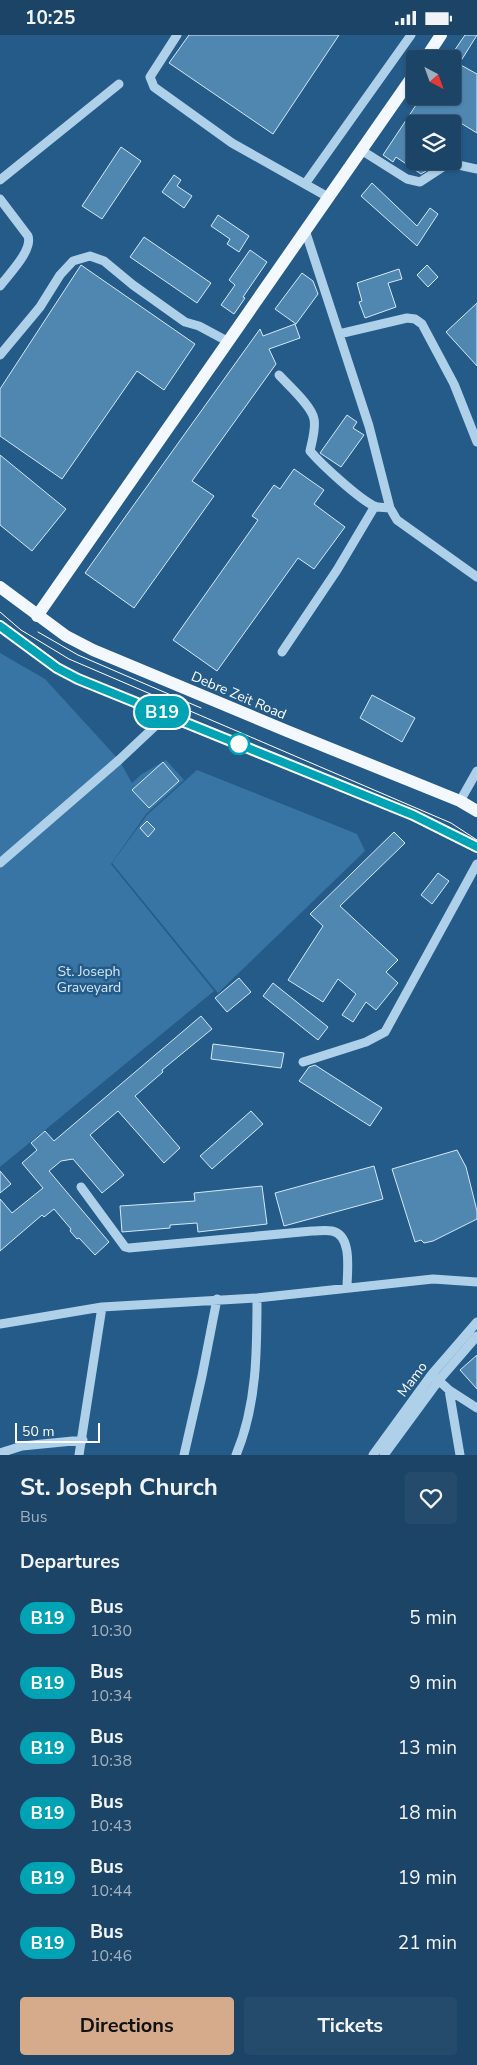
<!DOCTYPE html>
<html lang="en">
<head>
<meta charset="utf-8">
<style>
	body { margin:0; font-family:"Nunito Sans",sans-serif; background:#244b6c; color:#f1f3f6; height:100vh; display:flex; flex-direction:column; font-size:19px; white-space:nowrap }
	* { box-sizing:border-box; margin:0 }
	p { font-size:16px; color:#a0b0bf }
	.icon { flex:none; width:28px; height:28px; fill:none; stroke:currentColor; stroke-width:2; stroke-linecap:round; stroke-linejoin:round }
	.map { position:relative; height:1420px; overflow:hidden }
	.sheet { display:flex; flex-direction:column; background:#1b4466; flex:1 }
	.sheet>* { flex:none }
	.badge { padding:0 10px; border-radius:16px; font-size:18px; line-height:32px }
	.needle { width:32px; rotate:139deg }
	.tools { position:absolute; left:406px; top:15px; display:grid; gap:10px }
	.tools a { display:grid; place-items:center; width:55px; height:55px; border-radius:5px; background:#1b4466; box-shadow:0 1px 4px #0004,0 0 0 1px #395c7a; font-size:25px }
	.scale { position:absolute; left:15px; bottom:12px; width:85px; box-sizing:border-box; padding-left:5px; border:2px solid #fff; border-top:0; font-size:14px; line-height:18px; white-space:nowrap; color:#fff; -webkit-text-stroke:4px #245b88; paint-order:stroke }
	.map>.badge { position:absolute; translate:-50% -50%; box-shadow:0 0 0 2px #fff }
	h2 { padding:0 20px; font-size:19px; line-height:45px }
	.round { display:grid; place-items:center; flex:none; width:52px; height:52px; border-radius:5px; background:#244b6c }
	.head { display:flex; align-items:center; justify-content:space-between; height:85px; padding:0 20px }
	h1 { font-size:24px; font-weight:700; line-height:38px }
	.button { display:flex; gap:10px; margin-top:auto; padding:10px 20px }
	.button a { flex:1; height:58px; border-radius:5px; background:#d6ab8b; color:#111; font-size:20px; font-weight:700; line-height:58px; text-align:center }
	.button a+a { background:#244b6c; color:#f1f3f6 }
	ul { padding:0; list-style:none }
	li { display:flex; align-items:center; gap:15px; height:65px; padding:0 20px }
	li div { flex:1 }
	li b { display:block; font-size:19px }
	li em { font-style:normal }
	li .badge { min-width:55px; font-weight:700; text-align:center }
	.status { display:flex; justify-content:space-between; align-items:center; height:35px; padding:0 25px; background:#1b4466; direction:ltr }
	.status svg { height:14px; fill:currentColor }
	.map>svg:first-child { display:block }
	.green { fill:#3875a4 }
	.building { fill:#5087b1; stroke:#d4e8f7 }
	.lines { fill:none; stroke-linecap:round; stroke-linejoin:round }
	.minor { stroke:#afd0e9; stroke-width:9 }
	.major { stroke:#f3f8fe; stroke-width:12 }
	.tram { stroke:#fff; stroke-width:1 }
	.line-casing { stroke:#fff; stroke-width:11 }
	.line { stroke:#00a3b4; stroke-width:8 }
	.stop-dot { fill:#fff; stroke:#00a3b4; stroke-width:2.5 }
	.labels { text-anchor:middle; stroke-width:5; stroke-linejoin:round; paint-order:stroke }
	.street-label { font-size:14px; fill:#fff; stroke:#245b88 }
	.park-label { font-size:14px; fill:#d4e8f7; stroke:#245b88 }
</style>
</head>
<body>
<div class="status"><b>10:25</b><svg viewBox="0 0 49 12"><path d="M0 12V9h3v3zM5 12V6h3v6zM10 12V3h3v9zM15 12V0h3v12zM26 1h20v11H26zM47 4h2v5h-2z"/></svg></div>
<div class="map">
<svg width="477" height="1420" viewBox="0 0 477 1420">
	<rect width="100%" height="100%" fill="#245b88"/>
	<path class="green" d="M0,618L45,644L119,725L132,748L142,739L166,725L184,745L146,779L111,829L214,956L0,1132Z
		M197,735L357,799L365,816L218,958L112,828L147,780Z"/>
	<path class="building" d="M189,0H339L273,99L169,28Z
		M465,0H477L459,29L477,39V98L459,87L457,89H415V126H432L426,136L421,139L396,122L393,127L383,120L422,61H452V19Z
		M121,112L141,126L102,184L82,171Z
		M174,140L181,145L177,151L192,161L184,173L162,157Z
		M372,148L417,191L430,173L438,179L417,211L361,161Z
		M218,180L249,201L239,217L227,209L230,204L211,191Z
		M144,202L211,248L197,268L130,222Z
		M250,215L267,227L243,262L245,263L234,279L221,270L235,250L229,245Z
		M81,230L195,309L164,355L137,336L62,444L0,401V354Z
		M427,230L438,242L428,252L417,240Z
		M399,234L402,244L388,248L396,272L365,283L359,267L362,266L357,248Z
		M302,238L313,246L318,259L296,289L275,274Z
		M477,268V331L446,297Z
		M295,289L300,303L269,314L276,329L192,446L214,461L134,573L85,538L260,294L263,301Z
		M347,380L357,387L353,393L364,400L341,432L320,418Z
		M0,420L66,474L32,516L0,490Z
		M294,434L324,455L314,469L345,492L314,534L298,523L217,636L173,605L258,485L252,481L274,450L280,454Z
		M372,660L415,683L402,707L360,683Z
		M163,727L179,746L149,773L132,755Z
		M147,786L155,794L148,802L140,793Z
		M394,797L405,808L340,871L398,925L386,937L398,948L376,975L366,967L353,987L342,980L356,959L338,944L323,967L288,945L323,891L310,879Z
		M438,838L449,846L432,869L421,860Z
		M239,943L251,957L227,977L215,963Z
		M273,948L328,992L318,1005L263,961Z
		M201,981L212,994L162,1035L163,1037L135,1061L180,1113L164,1128L118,1076L90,1100L124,1140L102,1158L73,1124L61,1126L49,1136L109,1207L95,1220L79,1203L77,1204L70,1196L71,1194L54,1174L44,1182L42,1180L0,1216V1164L12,1178L43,1153L22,1128L37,1115L31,1108L45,1096L54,1106Z
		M213,1009L284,1018L281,1033L211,1024Z
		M315,1030L382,1073L370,1091L299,1046L309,1032Z
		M251,1076L263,1089L212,1134L200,1121Z
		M457,1115L466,1132L477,1176V1184L433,1206L424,1208L421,1205L415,1207L392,1134Z
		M374,1131L383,1164L284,1191L275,1158Z
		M0,1136L11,1149L0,1158Z
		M262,1151L267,1189L198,1197L197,1188L170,1190V1193L122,1197L120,1171L195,1166L194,1158Z
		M477,1320V1354L460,1335Z"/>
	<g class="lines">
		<path class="minor" d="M177,0L150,42L154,52L232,108L328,162
			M361,115L407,144L420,147L449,128L477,134
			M0,145L119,49
			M305,149L411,0
			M0,164L28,201C33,215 9,239 0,251
			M305,195L369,391L390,473L397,485L477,542
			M339,299L407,283L415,284L422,289L454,349L477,407
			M0,320L40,272L60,240L73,226L90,221L104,226L133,250L185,287L199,291L227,306
			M279,340C288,350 312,371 314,384C316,394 312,406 310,416C322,430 358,463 374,471C378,473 385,472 390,473
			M282,617L337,535L375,471
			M460,766L477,736
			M0,828L119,725L168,679
			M303,1027L366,1007L385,997L477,829
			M81,1152L125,1212L129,1213L312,1196C318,1196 326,1195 332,1196C353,1200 347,1237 347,1253
			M0,1289L102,1272L257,1263L433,1244L477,1247
			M435,1342L449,1355L477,1373
			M449,1355L460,1420
			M0,1418L22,1411L83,1405
			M79,1420L102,1272
			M184,1420L202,1341L217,1264
			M236,1420C257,1370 257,1316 257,1263
			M373,1420L432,1339L477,1287
			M384,1420L439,1345L477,1301"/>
		<path class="major" d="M425,24L441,0
			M0,552L66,601L93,615L287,696L460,766L477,776
			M37,581L415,38
			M0,591L57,633L78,644L413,780L477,812"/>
		<path class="tram" d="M0,577L21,595L69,624L451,788L477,805
			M38,597L78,620L201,673"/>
	</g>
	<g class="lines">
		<g class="line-casing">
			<path id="line" d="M0,591L57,633L78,644L413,780L477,812"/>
		</g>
		<use href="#line" class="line"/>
	</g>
	<circle class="stop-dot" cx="239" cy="709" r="10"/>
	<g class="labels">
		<g class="street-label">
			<text transform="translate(239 660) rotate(23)" y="5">Debre Zeit Road</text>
			<text transform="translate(412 1344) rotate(-53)" y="5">Mamo</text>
		</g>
		<g class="park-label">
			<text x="89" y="941">St. Joseph<tspan x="89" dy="16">Graveyard</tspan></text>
		</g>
	</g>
</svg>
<div class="tools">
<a><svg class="needle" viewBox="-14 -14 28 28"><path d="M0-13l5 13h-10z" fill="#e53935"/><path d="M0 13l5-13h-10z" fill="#a0b0bf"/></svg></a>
<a><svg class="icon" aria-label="layers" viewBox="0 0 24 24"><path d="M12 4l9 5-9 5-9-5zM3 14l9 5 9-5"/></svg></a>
</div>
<div class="scale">50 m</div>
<b class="badge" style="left:162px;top:677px;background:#00a3b4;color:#fff">B19</b>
</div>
<section class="sheet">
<div class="head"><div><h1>St. Joseph Church</h1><p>Bus</p></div><a class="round"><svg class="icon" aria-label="heart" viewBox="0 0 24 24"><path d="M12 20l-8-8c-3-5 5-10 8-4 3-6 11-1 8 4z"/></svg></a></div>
<h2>Departures</h2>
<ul>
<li><span class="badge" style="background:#00a3b4;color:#fff">B19</span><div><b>Bus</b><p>10:30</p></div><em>5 min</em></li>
<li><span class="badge" style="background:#00a3b4;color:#fff">B19</span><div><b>Bus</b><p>10:34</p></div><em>9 min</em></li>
<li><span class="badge" style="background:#00a3b4;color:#fff">B19</span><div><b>Bus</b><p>10:38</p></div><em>13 min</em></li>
<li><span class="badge" style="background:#00a3b4;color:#fff">B19</span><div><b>Bus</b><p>10:43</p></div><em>18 min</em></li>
<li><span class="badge" style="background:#00a3b4;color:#fff">B19</span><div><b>Bus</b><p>10:44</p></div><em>19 min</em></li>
<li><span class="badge" style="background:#00a3b4;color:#fff">B19</span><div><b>Bus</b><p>10:46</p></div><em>21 min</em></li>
</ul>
<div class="button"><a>Directions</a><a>Tickets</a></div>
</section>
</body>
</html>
